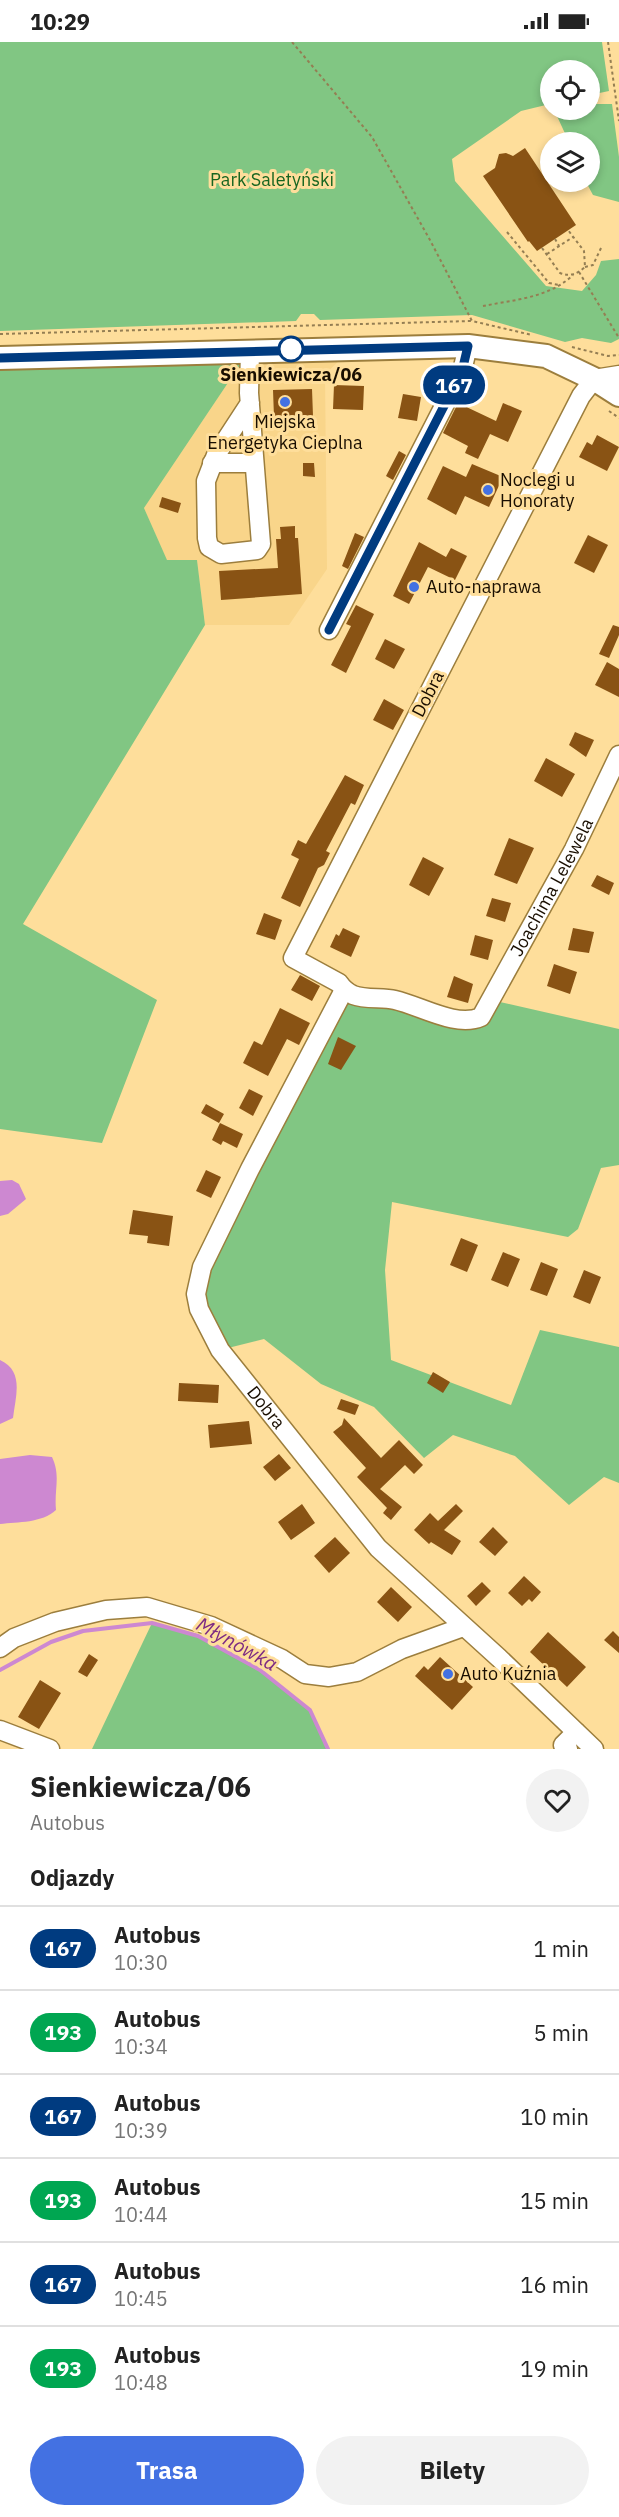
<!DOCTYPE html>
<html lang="pl">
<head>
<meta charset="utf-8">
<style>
	body { margin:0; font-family:"IBM Plex Sans",sans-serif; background:#f2f2f2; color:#222; height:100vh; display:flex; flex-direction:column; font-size:22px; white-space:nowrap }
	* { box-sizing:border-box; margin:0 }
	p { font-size:20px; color:#767676 }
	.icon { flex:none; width:33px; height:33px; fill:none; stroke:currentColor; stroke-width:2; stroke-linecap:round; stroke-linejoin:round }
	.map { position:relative; height:1707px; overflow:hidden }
	.drawer { display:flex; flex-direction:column; background:#fff; flex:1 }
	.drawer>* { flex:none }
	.badge { padding:0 12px; border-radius:20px; font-size:21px; line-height:39px }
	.fabs { position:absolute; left:540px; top:18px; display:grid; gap:12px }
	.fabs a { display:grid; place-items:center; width:60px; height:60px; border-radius:50%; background:#fff; box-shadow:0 3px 9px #0003; font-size:30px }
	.map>.badge { position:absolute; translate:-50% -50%; box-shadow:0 0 0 3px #fff }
	h2 { padding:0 30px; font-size:22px; line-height:54px }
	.round { display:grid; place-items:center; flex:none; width:63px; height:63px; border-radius:32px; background:#f2f2f2 }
	.overview { display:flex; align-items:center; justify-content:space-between; height:102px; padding:0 30px }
	h1 { font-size:28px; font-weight:700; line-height:45px }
	.action { display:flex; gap:12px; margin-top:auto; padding:12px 30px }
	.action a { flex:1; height:69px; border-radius:36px; background:#4371e2; color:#fff; font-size:24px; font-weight:700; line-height:69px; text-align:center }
	.action a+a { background:#f2f2f2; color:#222 }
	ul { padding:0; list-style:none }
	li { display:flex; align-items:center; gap:18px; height:84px; padding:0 30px; border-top:2px solid #e0e0e0 }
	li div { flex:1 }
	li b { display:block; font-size:22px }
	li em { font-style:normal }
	li .badge { min-width:66px; font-weight:700; text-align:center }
	.status { display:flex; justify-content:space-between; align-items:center; height:42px; padding:0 30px; background:#fff; direction:ltr }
	.status svg { height:16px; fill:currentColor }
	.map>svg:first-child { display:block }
	.built { fill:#f9d58a }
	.green { fill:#81c683 }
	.water { fill:#cd88d1 }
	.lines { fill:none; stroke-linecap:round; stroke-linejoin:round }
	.stream { stroke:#cd88d1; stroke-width:4 }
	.building { fill:#895314 }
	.minor-casing { stroke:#9c7e3d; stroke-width:21 }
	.major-casing { stroke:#9c7e3d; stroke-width:26 }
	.path { stroke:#947e53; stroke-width:2; stroke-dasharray:3 3; stroke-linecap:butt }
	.minor { stroke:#fff; stroke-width:18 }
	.major { stroke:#fff; stroke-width:22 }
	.line-casing { stroke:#fff; stroke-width:14 }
	.line { stroke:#003b80; stroke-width:9 }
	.stop-dot { fill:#fff; stroke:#003b80; stroke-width:3 }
	.poi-dot { fill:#4371e2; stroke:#fede9b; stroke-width:2 }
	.labels { text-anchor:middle; stroke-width:6; stroke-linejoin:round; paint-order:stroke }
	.park-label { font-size:18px; fill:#176520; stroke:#fede9b }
	.stop-label { font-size:18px; font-weight:bold; fill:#190e00; stroke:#fede9b }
	.poi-label { font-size:18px; fill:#190e00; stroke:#fede9b; text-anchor:start }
	.street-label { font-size:18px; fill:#190e00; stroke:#fede9b }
	.water-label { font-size:20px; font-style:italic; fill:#7d2b83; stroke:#fede9b }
</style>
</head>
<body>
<div class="status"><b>10:29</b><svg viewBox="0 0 49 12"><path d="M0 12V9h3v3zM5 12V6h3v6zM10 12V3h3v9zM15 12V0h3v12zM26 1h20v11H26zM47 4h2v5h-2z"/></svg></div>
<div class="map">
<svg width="619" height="1707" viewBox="0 0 619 1707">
	<rect width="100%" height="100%" fill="#fede9b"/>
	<path class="built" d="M354,305L325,332L327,527L289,583H205L197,518L167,519L144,466L250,308Z"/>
	<path class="green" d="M0,0H602L609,49L590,53V28H550V62L521,69L452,117L455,139L546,244L582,249L596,233L601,219L619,217V297L611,301L582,296L565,300L472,273L320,278L314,272H301L296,279L0,289Z
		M590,62H612L619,115V160L593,153L586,140H590V100H569L556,72L558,68H590Z
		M250,308L144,466L167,518H197L205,583L23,882L157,958L102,1101L0,1087V316Z
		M344,948L471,979L491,958L619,987V1123L601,1126L578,1187L568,1195L392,1160L385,1228L391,1318L511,1363L540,1288L619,1305V1441L604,1435L569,1463L515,1414L453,1393L424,1416L374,1365L321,1342L264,1297L220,1308L203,1279L202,1225Z
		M152,1581L198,1594L260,1628L310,1668L328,1707H92Z"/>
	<path class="water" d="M12,1138L19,1142L26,1157L8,1172L0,1174V1139Z
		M0,1318C24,1329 16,1353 13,1376L0,1382Z
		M30,1413L52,1415C61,1434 54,1447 56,1468C42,1481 18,1480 0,1482V1417Z"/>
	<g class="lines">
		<path class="stream" d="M0,1628L51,1600L83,1589L152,1581L198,1594L260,1628L310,1668L328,1707"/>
	</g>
	<path class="building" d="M525,106L576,183L537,209L529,199L528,200L483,134L495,126L499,112L506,111L513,114Z
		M334,343L364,344L363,368L333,367Z
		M312,347L313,374L274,375L273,348Z
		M403,352L421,355L417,379L398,376Z
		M458,361L496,379L503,361L522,369L508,400L490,392L478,417L465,411L468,404L443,391Z
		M597,393L619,405L607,429L579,415L587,400L592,403Z
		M399,409L406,413L393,438L386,434Z
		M303,421H314L315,435L303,434Z
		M472,422L503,435L489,465L465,454L456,473L427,457L443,424L466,435Z
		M162,455L181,461L178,471L159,465Z
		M295,484V496H298L302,552L221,558L219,529L278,526L276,497H281L280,485Z
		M355,491L364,495L348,527L342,524Z
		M588,493L608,503L594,531L574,521Z
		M419,500L446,515L451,506L467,514L455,538L428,525L409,562L393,554Z
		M356,563L374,572L346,631L331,623L351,584L346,582Z
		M613,583L619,585V593L609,616L599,612Z
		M385,597L405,607L394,627L375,617Z
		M607,620L619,627V655L595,643Z
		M384,657L404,668L393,688L373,678Z
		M575,690L594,698L586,715L569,703Z
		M546,716L575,732L562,755L534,739Z
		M345,733L364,743L355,763L351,761L326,809L330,811L324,823L318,826L300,865L281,856L299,817L291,813L298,798L306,802Z
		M509,796L534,806L517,842L494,833Z
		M423,815L444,826L429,854L409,843Z
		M597,833L614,841L609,853L591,844Z
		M492,856L511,861L505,880L486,874Z
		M264,871L282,878L275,898L256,892Z
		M343,886L360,894L351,915L330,905L336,892L339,894Z
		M573,886L594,890L589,911L568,908Z
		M475,893L493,898L488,918L470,913Z
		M554,922L577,930L570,952L547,944Z
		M300,933L320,944L312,959L291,948Z
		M454,934L473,942L468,961L447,955Z
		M280,966L310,981L299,1003L287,997L268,1034L243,1021L254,999L262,1003Z
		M338,995L356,1004L341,1028L328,1022Z
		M249,1047L263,1054L253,1074L239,1066Z
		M206,1062L224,1072L219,1081L201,1071Z
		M220,1081L243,1092L237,1106L223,1099L221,1103L212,1098Z
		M206,1128L221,1135L211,1156L196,1149Z
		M133,1168L173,1174L169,1204L147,1201L148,1194L129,1192Z
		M461,1196L478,1203L467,1230L450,1223Z
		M503,1210L520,1217L508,1245L491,1238Z
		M541,1220L558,1227L547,1254L530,1248Z
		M584,1228L601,1235L590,1262L573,1255Z
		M433,1330L450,1340L443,1351L427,1341Z
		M179,1341L219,1343L218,1361L178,1359Z
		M341,1357L359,1363L355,1373L337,1367Z
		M344,1376L381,1416L399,1398L423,1423L414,1432L405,1423L380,1447L402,1465L391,1478L383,1471L387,1466L357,1435L366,1426L333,1390L342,1383Z
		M249,1379L252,1402L210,1406L208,1383Z
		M279,1412L291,1426L275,1439L263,1425Z
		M302,1462L315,1481L291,1498L278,1480Z
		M456,1462L463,1469L444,1488L461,1499L452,1513L431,1500L429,1502L414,1488L430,1471L438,1479Z
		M493,1485L508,1500L495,1514L479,1500Z
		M335,1495L350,1511L329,1531L314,1514Z
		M524,1534L541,1550L532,1560L529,1557L522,1564L508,1551Z
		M482,1540L491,1549L476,1564L467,1554Z
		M391,1545L412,1565L398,1580L377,1560Z
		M613,1589L619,1595V1611L604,1598Z
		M548,1590L586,1625L567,1645L530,1610Z
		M89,1612L98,1618L87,1635L78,1630Z
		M440,1615L473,1645L452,1668L415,1634L424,1624L428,1628Z
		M40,1638L61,1651L39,1687L18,1675Z"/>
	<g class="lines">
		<g class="minor-casing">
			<g id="minor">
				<path d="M250,308L249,351L261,502L257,508L221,512L209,505L207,496L206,439L216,413L250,361"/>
				<path id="s1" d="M619,333L594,337L581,354L293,916L339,941C343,947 347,950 353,953C366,958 382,955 395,958C421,964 456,986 481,975L574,807L619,713"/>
				<path d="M212,421H254"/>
				<path d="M329,588L462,329L468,304"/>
				<path id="s2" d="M344,948L250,1127L202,1225L196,1252L199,1267L220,1308L378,1506L499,1616L594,1707"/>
				<path d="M0,1606L14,1596L55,1580L106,1568L147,1565L211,1584L282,1617L305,1632L329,1635L357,1630L402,1607L463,1585"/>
				<path d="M0,1688L50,1707"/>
				<path d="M568,1707L563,1703L576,1690"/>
			</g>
		</g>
		<g class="major-casing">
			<path id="major" d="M0,316L468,304L546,314L594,337L619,353"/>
		</g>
		<path class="path" d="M292,0L372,95L430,198L472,279L532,293
			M608,0L619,79
			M507,190L549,241L559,243
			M555,197L559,204
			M542,206L560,231C570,235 577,232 585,225L584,209L568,188
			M547,212L573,195
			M585,225L593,223L602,204
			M579,230L619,296
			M483,264C513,258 549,256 573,233
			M0,292L472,279
			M572,305L608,314L619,313
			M609,369L619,376"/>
		<use href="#minor" class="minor"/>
		<use href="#major" class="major"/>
	</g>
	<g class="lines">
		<g class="line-casing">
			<path id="line" d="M0,316L468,304L462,329L329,588"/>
		</g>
		<use href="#line" class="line"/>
	</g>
	<circle class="stop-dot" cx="291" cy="307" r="12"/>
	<g class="poi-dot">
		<circle cx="285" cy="360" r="6"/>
		<circle cx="488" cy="448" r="6"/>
		<circle cx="414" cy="545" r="6"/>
		<circle cx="448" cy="1632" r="6"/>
	</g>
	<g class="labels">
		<g class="park-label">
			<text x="272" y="144">Park Saletyński</text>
		</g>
		<g class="stop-label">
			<text x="291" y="339">Sienkiewicza/06</text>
		</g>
		<g class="poi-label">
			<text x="285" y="386" text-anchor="middle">Miejska<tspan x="285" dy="21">Energetyka Cieplna</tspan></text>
			<text x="500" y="444">Noclegi u<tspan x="500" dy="21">Honoraty</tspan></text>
			<text x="426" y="551">Auto-naprawa</text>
			<text x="460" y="1638">Auto Kuźnia</text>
		</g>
		<g class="street-label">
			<text transform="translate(428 652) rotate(-63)" y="6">Dobra</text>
			<text dy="6" stroke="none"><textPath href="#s1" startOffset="1029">Joachima Lelewela</textPath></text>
			<text dy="6" stroke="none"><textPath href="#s2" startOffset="474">Dobra</textPath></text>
		</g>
		<g class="water-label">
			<text transform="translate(237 1602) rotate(29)" y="7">Młynówka</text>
		</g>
	</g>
</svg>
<div class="fabs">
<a><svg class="icon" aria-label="locate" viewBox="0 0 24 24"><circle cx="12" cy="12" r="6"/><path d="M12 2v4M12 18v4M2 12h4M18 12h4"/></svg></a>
<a><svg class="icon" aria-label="layers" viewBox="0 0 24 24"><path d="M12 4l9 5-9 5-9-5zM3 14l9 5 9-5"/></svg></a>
</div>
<b class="badge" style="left:454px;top:343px;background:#003b80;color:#fff">167</b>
</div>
<section class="drawer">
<div class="overview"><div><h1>Sienkiewicza/06</h1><p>Autobus</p></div><a class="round"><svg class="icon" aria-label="heart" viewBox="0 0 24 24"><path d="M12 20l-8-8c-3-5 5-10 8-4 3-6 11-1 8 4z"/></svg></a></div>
<h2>Odjazdy</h2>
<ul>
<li><span class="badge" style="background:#003b80;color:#fff">167</span><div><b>Autobus</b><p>10:30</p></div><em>1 min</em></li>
<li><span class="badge" style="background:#00a651;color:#fff">193</span><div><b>Autobus</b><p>10:34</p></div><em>5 min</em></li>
<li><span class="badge" style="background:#003b80;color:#fff">167</span><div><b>Autobus</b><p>10:39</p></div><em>10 min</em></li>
<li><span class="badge" style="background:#00a651;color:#fff">193</span><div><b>Autobus</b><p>10:44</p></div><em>15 min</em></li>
<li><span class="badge" style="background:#003b80;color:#fff">167</span><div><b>Autobus</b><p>10:45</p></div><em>16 min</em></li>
<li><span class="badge" style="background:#00a651;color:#fff">193</span><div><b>Autobus</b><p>10:48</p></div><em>19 min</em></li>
</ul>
<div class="action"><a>Trasa</a><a>Bilety</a></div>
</section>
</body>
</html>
